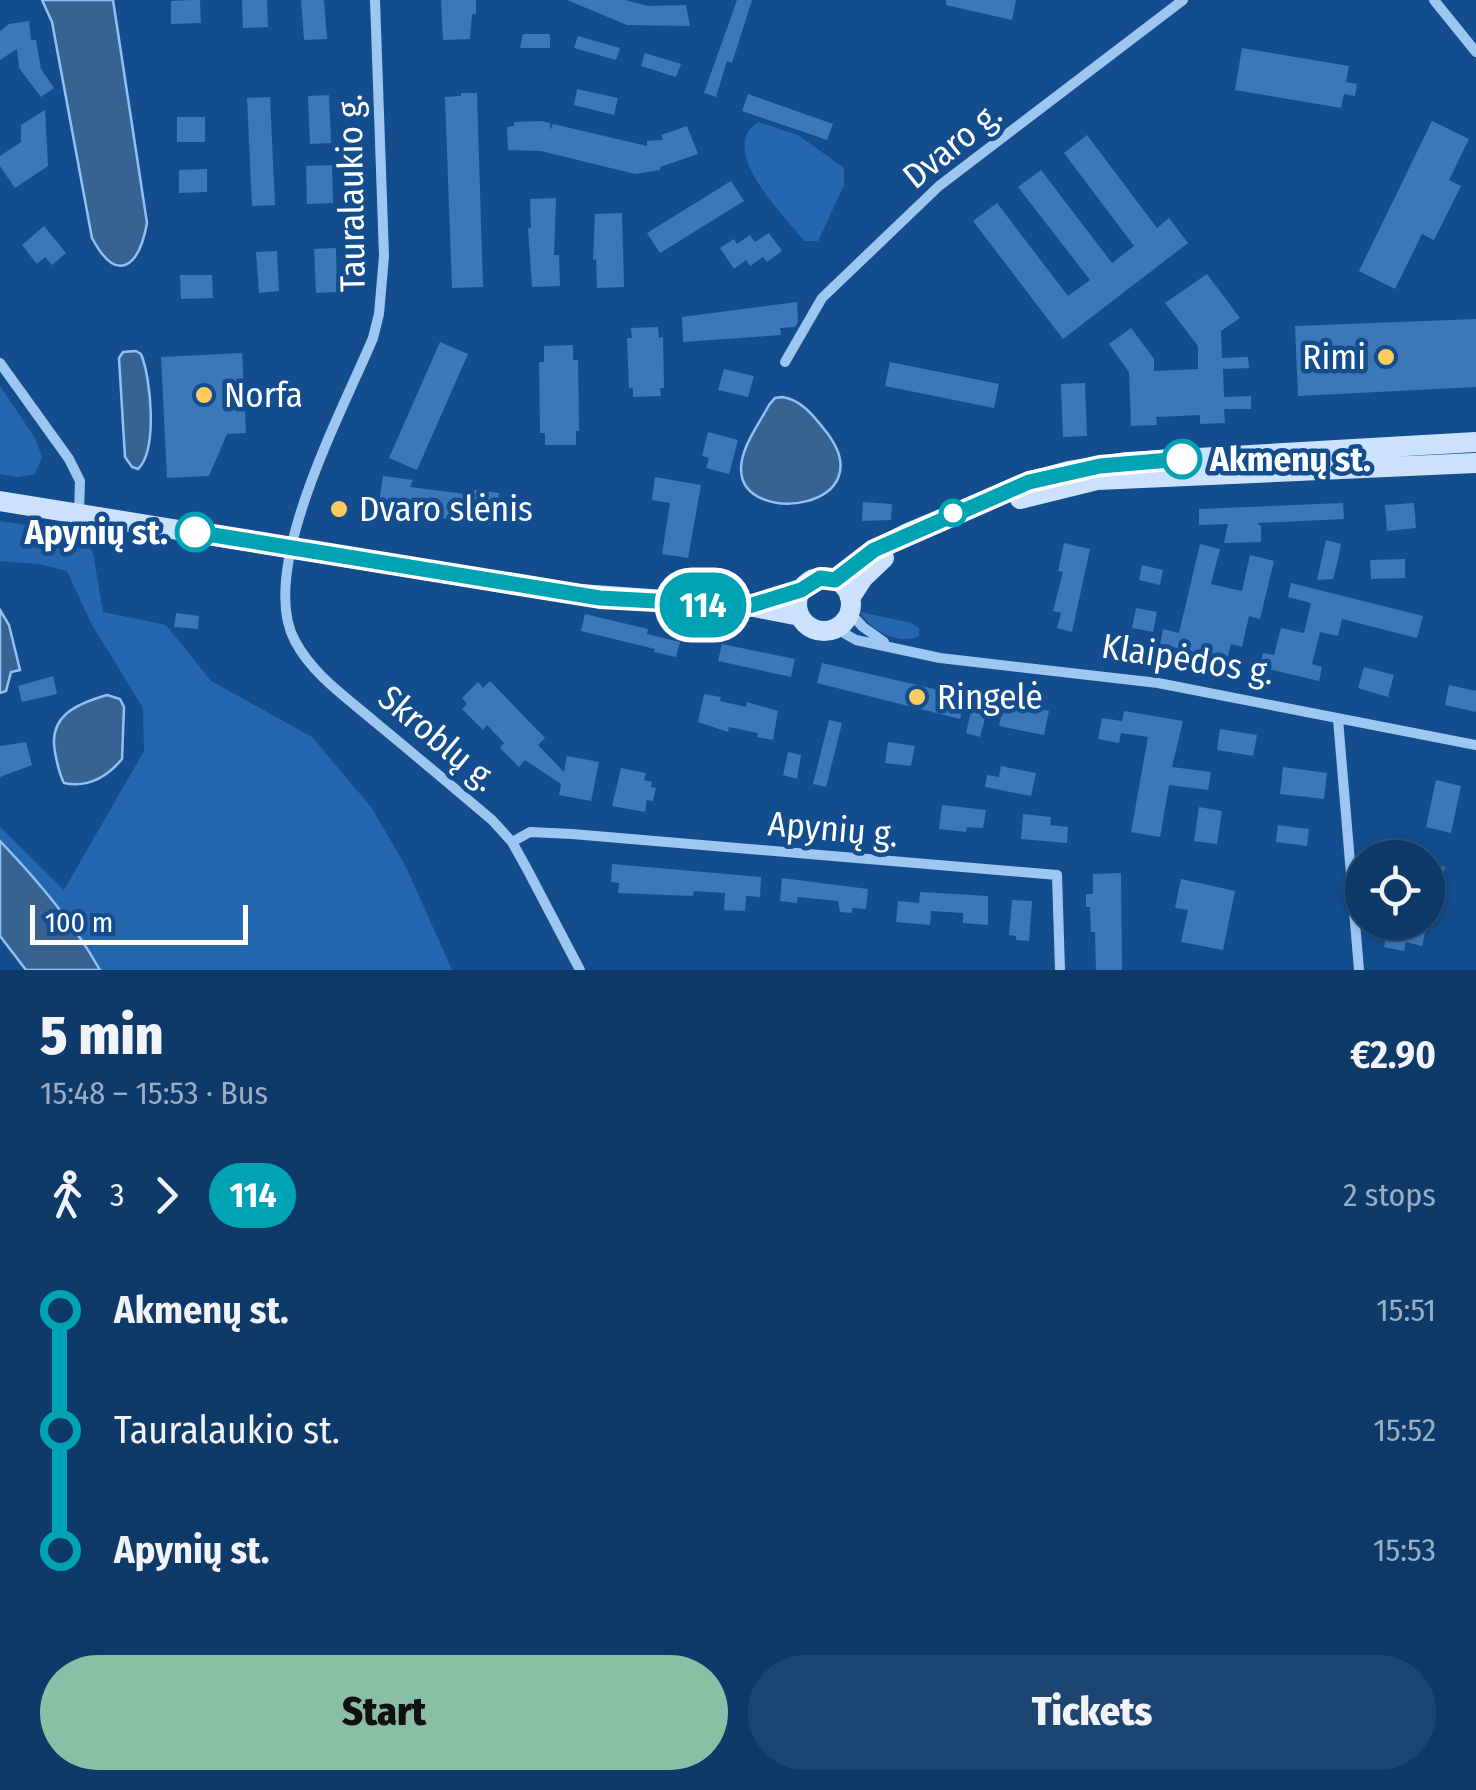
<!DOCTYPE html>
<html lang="en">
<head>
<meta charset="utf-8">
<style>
	body { margin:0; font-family:"Fira Sans Condensed",sans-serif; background:#1c4572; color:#f1f3f6; height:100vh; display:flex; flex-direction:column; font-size:38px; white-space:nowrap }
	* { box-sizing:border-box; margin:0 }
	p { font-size:32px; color:#9badc1 }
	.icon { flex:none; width:55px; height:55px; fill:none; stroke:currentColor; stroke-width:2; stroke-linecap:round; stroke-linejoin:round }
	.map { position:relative; height:970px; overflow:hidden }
	.panel { display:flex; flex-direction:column; background:#0e3a6a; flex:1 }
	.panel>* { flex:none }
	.badge { padding:0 20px; border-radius:32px; font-size:35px; line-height:65px }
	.buttons { position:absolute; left:1345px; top:840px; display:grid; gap:20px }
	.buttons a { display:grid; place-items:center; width:100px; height:100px; border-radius:50%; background:#0e3a6a; box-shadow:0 2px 8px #0004,0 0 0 2px #2e547e; font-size:50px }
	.scale { position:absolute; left:30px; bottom:25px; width:218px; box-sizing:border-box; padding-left:10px; border:5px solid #fff; border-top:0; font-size:28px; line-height:35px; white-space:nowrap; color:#fff; -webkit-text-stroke:8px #134d8e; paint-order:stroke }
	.map>.badge { position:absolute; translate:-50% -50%; box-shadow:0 0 0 5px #fff }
	.legs { display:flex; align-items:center; gap:15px; height:110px; padding:0 40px; font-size:32px }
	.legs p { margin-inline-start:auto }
	.summary { display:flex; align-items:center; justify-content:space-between; height:170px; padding:0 40px }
	h1 { font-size:55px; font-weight:800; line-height:75px }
	.action { display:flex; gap:20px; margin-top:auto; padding:20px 40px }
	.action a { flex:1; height:115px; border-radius:60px; background:#8abfa5; color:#111; font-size:40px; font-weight:800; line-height:115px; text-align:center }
	.action a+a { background:#1c4572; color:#f1f3f6 }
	ul { padding:0 40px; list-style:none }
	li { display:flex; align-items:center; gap:35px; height:120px; font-size:38px }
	li i { display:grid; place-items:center; width:15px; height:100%; margin:0 12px; background:currentColor }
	li i::after { content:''; width:25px; height:25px; margin:-12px; border:8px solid; border-radius:50%; background:#0e3a6a }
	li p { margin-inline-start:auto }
	li:first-child i { background:linear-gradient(#0000 50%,currentColor 0) }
	li:last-child i { background:linear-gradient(currentColor 50%,#0000 0) }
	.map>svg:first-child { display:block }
	.green { fill:#2567ae }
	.water { fill:#386292; stroke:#8fc1f4; stroke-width:2.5 }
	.building { fill:#3c77b8 }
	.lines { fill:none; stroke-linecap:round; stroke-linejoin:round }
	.minor { stroke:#9dc6f1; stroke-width:10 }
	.secondary { stroke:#cce2fc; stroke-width:20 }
	.line-1-casing { stroke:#fff; stroke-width:22 }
	.line-1 { stroke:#00a3b4; stroke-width:15 }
	.poi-dot { fill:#ffcb5d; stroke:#134d8e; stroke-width:4 }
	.stop-1-dot { fill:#fff; stroke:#00a3b4; stroke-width:5 }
	.labels { text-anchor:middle; stroke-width:9; stroke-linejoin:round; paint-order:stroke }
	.street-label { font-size:35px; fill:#fff; stroke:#134d8e }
	.poi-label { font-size:35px; fill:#fff; stroke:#134d8e; text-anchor:start }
	.stop-label { font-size:35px; font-weight:bold; fill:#fff; stroke:#134d8e; text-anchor:start }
</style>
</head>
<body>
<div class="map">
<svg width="1476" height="970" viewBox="0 0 1476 970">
	<rect width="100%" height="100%" fill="#134d8e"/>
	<path class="green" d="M758,122L798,135L844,168V185L818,241H804C784,215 716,150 758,122Z
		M0,386L35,438L42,457L35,474L18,477L0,474Z
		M0,521L82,534L93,553L103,612L166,625L211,681L312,737L371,807L406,867L452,970H100C72,921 39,882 0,841V827L64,890L144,751L143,708L91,623L67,571L39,564L0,561Z
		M860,612L911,623L919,628V636C899,646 870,630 860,612Z"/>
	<path class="water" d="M42,0H113L147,223C139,267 117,285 92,238L52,22Z
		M136,351L141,354C151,378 158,450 138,469L132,467L125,457L119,358L123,352Z
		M782,397C800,399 813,415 824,429C889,508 741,529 741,469C741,447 759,424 769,405L775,398Z
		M0,610L9,625L20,670L11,672L6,691L0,693Z
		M107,695L120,699L124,707L122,759C107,777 88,788 64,783C59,774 57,763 55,752C48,716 76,704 107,695Z
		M0,841C39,882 72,921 100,970H26L0,936Z"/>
	<path class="building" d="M192,0H200L201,23L171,24V1Z
		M242,0H267L268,27L243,28Z
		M301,0H324L327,39L304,40Z
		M441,0H476V14H472L470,39L443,40Z
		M567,0H625L648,6L686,5L690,26L627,25Z
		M737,0H752L732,63L727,61L716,97L704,93Z
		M946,0H1016L1012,20L946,5Z
		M29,21L31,40H36L41,69L54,88L41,97L19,68L17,49L0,60V31L9,24Z
		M523,34H550V48H520Z
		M578,36L620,48L616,60L574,48Z
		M1242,48L1349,66L1346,82L1357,84L1355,96L1344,94L1341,108L1235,90Z
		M645,53L681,64L676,77L641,66Z
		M577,89L618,98L614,115L574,105Z
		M461,93H477L483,287L452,288L445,97L461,96Z
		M748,94L833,124L827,140L742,111Z
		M329,95L331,143L310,144L308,96Z
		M270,97L275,205L252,206L247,98Z
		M45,110L48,166L15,188L0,166V156L21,142V125Z
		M177,117H205V142H177Z
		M541,121L550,123V130L553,124L647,146V141L663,140L661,135L687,126L698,154L660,167V170L635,174L541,151L508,150L507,127L514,126V122Z
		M1432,121L1469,139L1449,180L1461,186L1434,240L1422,234L1395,289L1359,271Z
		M1087,135L1157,228L1169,218L1188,243L1063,339L973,221L997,203L1068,296L1090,280L1018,187L1041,170L1112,263L1134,246L1064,153Z
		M332,165L333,203L307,204L306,166Z
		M207,169V192L179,193V170Z
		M731,181L744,201L660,253L647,233Z
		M556,198L554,255H559L560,286L532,287L528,228H531L530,199Z
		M622,213L624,287L597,288L596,259L593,260L595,214Z
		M44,226L66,253L52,265L45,257L37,264L22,245Z
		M769,233L782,251L767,262L763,257L750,266L746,260L734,269L720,248L734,239L737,244L750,235L755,242Z
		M336,248L337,292L316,293L314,249Z
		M277,251L279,291L259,293L256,252Z
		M1207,274L1240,318L1221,331L1222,358L1248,357L1249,368L1223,369L1224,397L1251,396V409H1224L1225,423L1200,424V415L1156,417L1157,425L1131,426L1129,372L1109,344L1131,328L1154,359V371L1198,369V346L1165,303Z
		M180,275H212L213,298L181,299Z
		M797,302L798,322L795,327L780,328L781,335L683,342L682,317Z
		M1476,319V387L1298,396L1295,326Z
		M658,327L659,338L663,337L664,388H660L661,396L633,397V388H629L627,338H632L631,328Z
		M440,342L468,354L417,470L389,458Z
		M573,345V360H578L579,431H576V445H545V433H540L539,362H544V346Z
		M242,353L246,433L227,434L209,476L167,478L161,357Z
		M890,362L999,384L994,408L885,386Z
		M724,369L754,376L748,397L718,390Z
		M1085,383L1087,436L1063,437L1061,384Z
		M708,432L738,440L729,474L706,468L709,458L702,456Z
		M383,476L413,480L410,487L473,495L474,490L499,493L495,525L378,510Z
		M655,477L701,485L688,558L662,554L670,503L652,500Z
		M863,502L892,504L891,520L862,521Z
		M1343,503L1344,519L1257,523L1261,526V542L1224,543L1228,524L1199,525V509Z
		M1414,503L1416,528L1387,531L1385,505Z
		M1326,540L1341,544L1337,564L1333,579L1317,580Z
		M1064,543L1090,549L1072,632L1057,628L1061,613L1053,611L1063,572L1058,571Z
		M1200,544L1220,549L1211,584L1242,591L1250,555L1274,561L1260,619L1249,616L1242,647L1231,644L1227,660L1160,644L1163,629L1179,633Z
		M1405,559V578L1371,579L1370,560Z
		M1142,565L1163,570L1160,585L1139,580Z
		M1291,583L1423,616L1417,638L1342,619L1338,636L1320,632L1312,664L1322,667L1319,681L1260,667L1263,653L1274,655L1281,628L1304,633L1311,603L1288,597Z
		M1136,608L1157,612L1153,632L1132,628Z
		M176,613L199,616L198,629L174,627Z
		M585,614L648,629L647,634L680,642L676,657L654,652L655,649L581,631Z
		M722,644L795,659L791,677L718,661Z
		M822,663L965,696L960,719L817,683Z
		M1364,667L1394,675L1388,697L1358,688Z
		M53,676L57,694L22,702L18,686Z
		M490,681L545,738L538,745L564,772L567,756L599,762L591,801L559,795L561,784L525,760L519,767L500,748L504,743L487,725L483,730L462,709L467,704L462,698L478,682L483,688Z
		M1449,685L1476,691V712L1445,705Z
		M704,694L721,697L720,701L746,707L747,702L778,711L773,740L757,737L758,733L729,727L728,732L698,722Z
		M1004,702L1049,711L1044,735L999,726Z
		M971,711L986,715L980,737L966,733Z
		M1124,711L1183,721L1172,767L1211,772L1208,790L1169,785L1160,837L1131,832L1148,737L1121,733L1119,743L1098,739L1102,718L1122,721Z
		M829,720L842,723L826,787L813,784Z
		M1220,729L1257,735L1253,756L1217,750Z
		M26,742L32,765L0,777V746Z
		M888,742L915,746L911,766L885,763Z
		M788,752L801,755L797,779L783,775Z
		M1001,766L1036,773L1031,796L985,787L987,775L999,777Z
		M1283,767L1327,773L1324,799L1280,794Z
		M621,768L646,773L644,780L652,782L651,787L656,788L653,801L647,800L645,812L612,806Z
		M1436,780L1461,786L1451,833L1426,827Z
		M942,805L986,810L983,828L967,827L966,832L939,829Z
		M1199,807L1222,811L1217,844L1194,841Z
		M1023,814L1051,817L1050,825L1068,827L1067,843L1021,839Z
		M1278,825L1309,829L1307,846L1276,842Z
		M1428,863L1445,867L1441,882L1447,883L1442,904L1428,900Z
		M612,864L761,877L760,897L746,896L745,911L724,910L725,893L694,891L693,896L618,893L619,883L611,882Z
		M1121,873L1122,970H1096L1095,932H1091L1090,907H1086V894H1093V874Z
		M782,878L868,889L866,909L852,908V913L840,912L838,901L798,897L797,903L780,901Z
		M1181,879L1235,891L1223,950L1181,942L1188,910L1175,908Z
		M920,892L988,896V925L963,923V913L931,911L930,925L896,922L898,901L919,903Z
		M1012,900L1032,901L1029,941L1016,940V936L1009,935Z
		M1397,922L1427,924L1422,946L1406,942L1404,951L1384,947L1389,923Z"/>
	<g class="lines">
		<path class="minor" d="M375,0L384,256L379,314L373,338C344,408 256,570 295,641C313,675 346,697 375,722C414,754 453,787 492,820L512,842L526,867L580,970
			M1434,0L1476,52
			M785,362L822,298L939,186L1183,0
			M0,363L69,459L80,481L79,513
			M849,612L863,627L884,642
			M835,628L856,640L940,658L1158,683L1476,745
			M1338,719L1359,970
			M512,842L530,832L572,834L1057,875L1060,970"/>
		<path class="secondary" d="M1020,499L1097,480L1476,463
			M0,501L566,593L749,606L800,616
			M797 604a27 27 0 1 1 54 0a27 27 0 1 1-54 0Z
			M835,580L874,550L908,533L1029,482L1069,471L1127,462L1476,442
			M850,598L863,578L884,558"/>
	</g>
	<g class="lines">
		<g class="line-1-casing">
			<path id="line-1" d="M195,532L600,598L749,606L801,590L820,578L835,580L874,550L1029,482L1100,466L1182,459"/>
		</g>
		<use href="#line-1" class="line-1"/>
	</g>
	<g class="poi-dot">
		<circle cx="1386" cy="357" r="10"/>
		<circle cx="204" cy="395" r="10"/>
		<circle cx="339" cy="509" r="10"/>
		<circle cx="917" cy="697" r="10"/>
	</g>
	<g class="stop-1-dot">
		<circle cx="1182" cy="459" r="18"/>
		<circle cx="953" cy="513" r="12"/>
		<circle cx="195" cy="532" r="18"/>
	</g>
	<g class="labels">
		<g class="street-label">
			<text transform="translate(952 145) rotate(-39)" y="12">Dvaro g.</text>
			<text transform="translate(351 193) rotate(-91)" y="12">Tauralaukio g.</text>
			<text transform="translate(1188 659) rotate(9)" y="12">Klaipėdos g.</text>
			<text transform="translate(438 738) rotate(40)" y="12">Skroblų g.</text>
			<text transform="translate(833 829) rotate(5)" y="12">Apynių g.</text>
		</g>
		<g class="poi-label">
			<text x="1366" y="369" text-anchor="end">Rimi</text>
			<text x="224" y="407">Norfa</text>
			<text x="359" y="521">Dvaro slėnis</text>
			<text x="937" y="709">Ringelė</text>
		</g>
		<g class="stop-label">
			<text x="1210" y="471">Akmenų st.</text>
			<text x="168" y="544" text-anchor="end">Apynių st.</text>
		</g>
	</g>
</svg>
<div class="buttons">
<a><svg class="icon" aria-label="locate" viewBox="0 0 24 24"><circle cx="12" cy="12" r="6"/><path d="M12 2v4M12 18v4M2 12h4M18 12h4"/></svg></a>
</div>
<div class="scale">100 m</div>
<b class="badge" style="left:703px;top:605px;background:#00a3b4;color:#fff">114</b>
</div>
<section class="panel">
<div class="summary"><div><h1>5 min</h1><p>15:48 – 15:53 · Bus</p></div><b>€2.90</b></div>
<div class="legs"><svg class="icon" aria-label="walk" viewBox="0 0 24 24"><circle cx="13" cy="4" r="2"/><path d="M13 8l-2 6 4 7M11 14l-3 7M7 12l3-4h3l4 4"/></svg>3<svg class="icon" aria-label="forward" viewBox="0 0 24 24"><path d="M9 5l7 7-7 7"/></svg><b class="badge" style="background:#00a3b4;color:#fff">114</b><p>2 stops</p></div>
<ul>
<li><i style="color:#00a3b4"></i><b>Akmenų st.</b><p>15:51</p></li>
<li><i style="color:#00a3b4"></i><span>Tauralaukio st.</span><p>15:52</p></li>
<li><i style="color:#00a3b4"></i><b>Apynių st.</b><p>15:53</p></li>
</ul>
<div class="action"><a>Start</a><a>Tickets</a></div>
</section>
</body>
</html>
